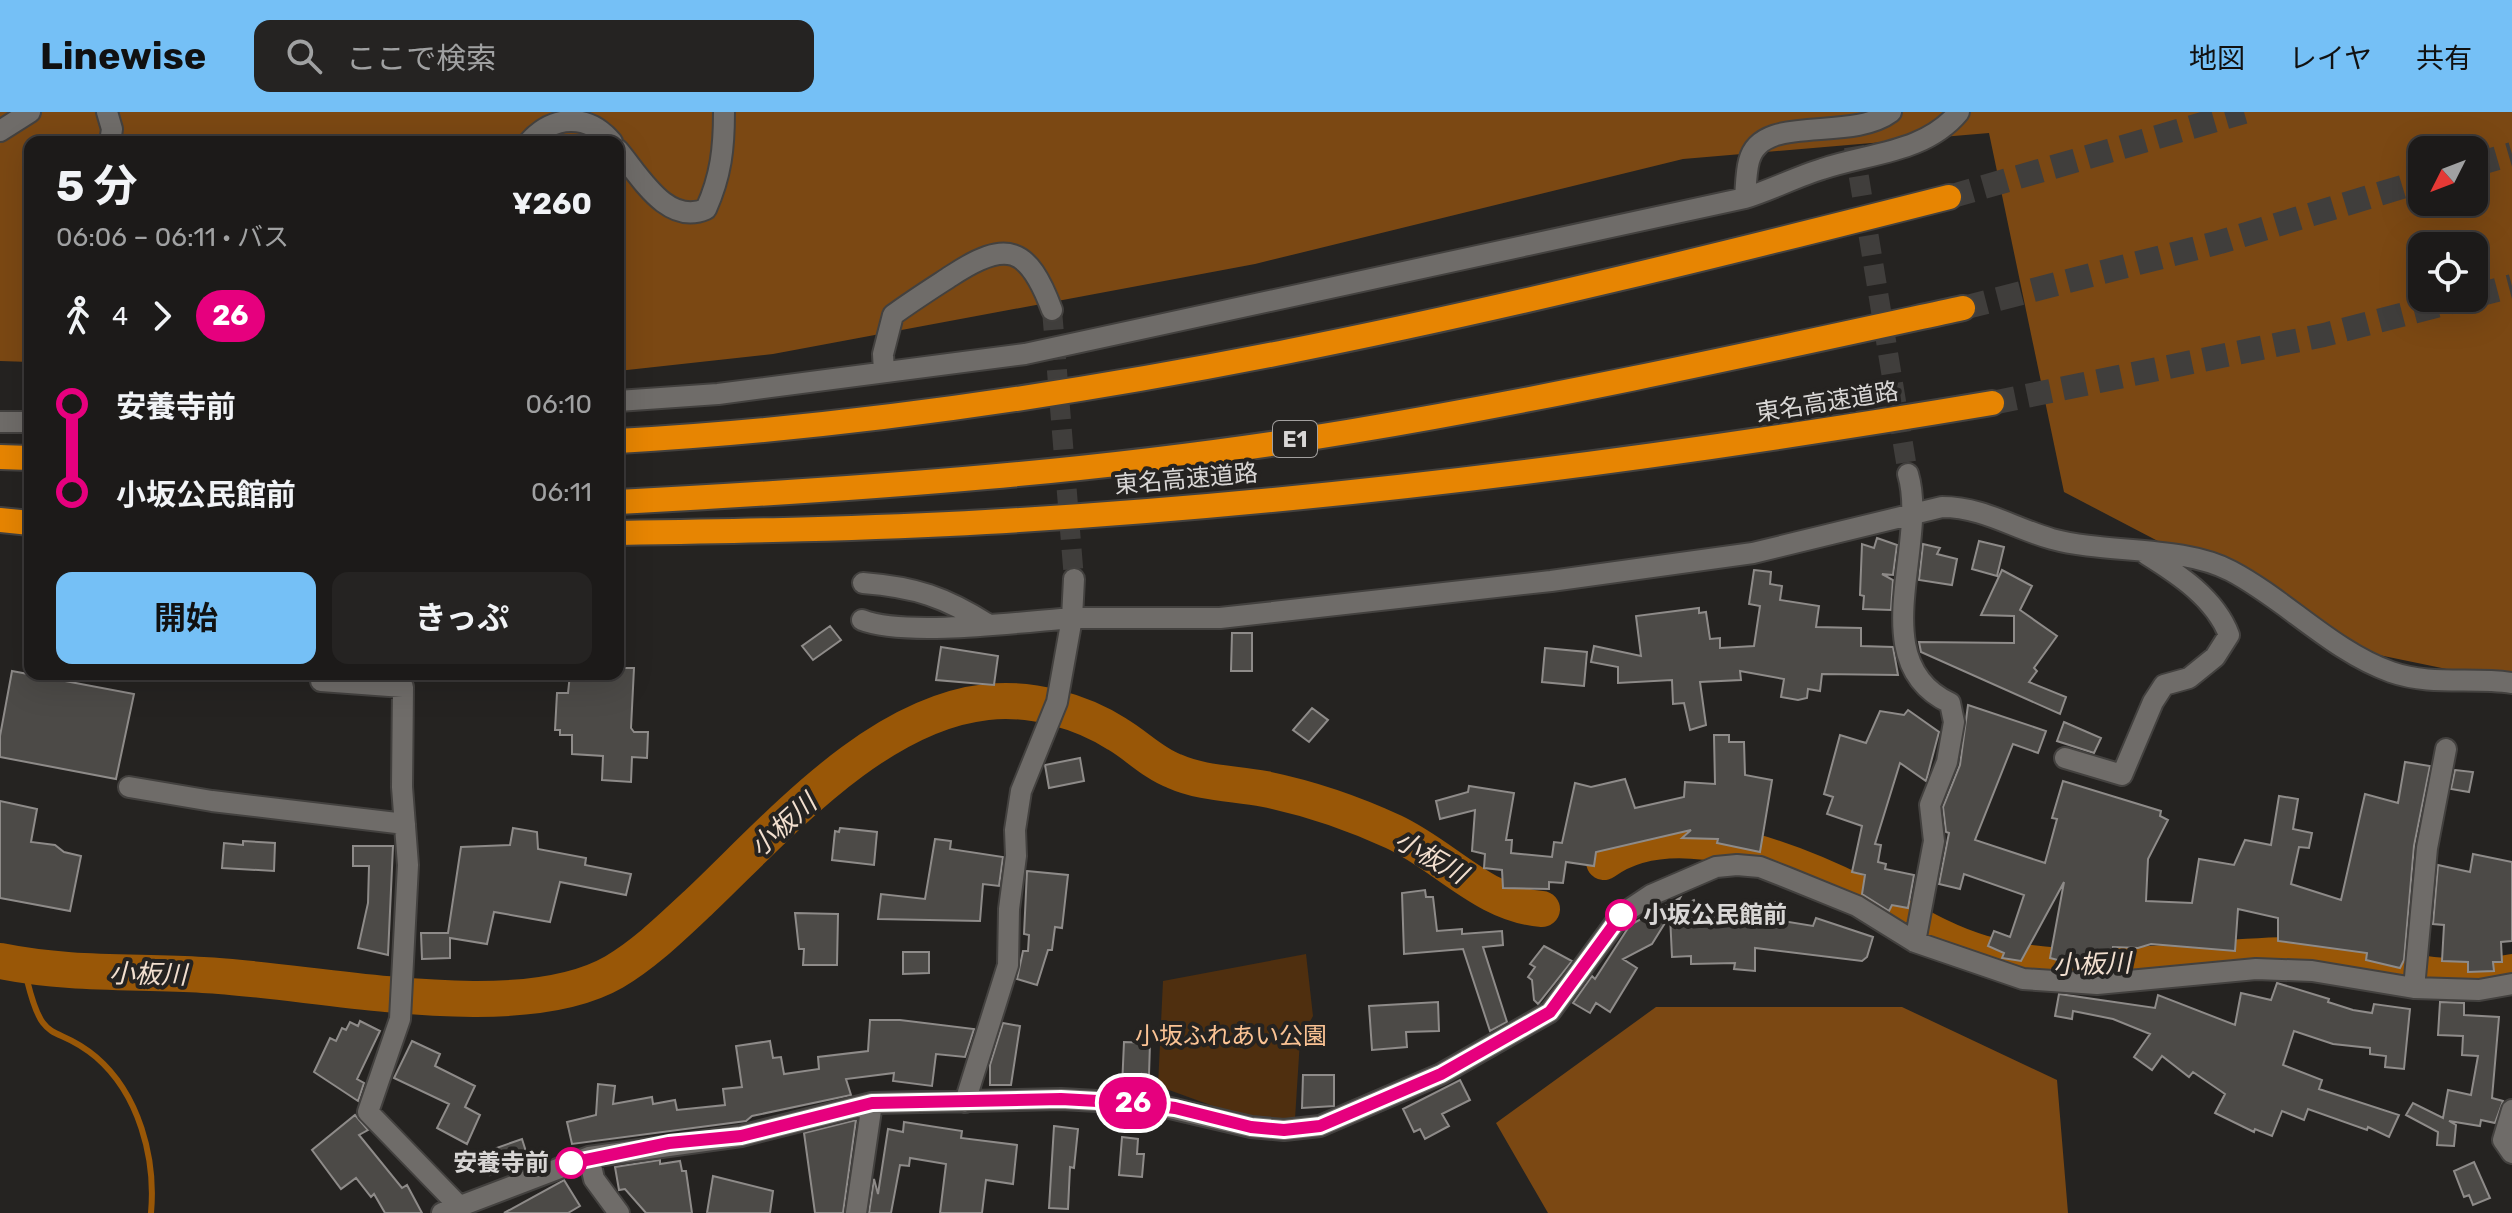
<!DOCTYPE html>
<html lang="ja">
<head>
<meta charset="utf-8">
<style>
	body { margin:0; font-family:Rubik,"Noto Sans JP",sans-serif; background:#252322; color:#f1f3f6; height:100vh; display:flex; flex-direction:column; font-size:30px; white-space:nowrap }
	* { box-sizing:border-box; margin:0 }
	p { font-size:26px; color:#a0a1a2 }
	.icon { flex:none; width:44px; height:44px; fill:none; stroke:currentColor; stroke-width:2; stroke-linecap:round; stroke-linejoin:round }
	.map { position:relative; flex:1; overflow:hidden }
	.details { position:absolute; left:24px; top:24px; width:600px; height:544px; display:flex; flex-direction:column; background:#1c1a19; border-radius:16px; box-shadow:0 8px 32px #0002,0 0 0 2px #3a3838 }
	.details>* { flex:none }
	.badge { padding:0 16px; border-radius:26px; font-size:28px; line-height:52px }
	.needle { width:52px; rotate:228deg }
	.tools { position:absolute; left:2408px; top:24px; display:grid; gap:16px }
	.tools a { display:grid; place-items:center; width:80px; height:80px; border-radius:16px; background:#1c1a19; box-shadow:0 8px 32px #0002,0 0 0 2px #3a3838; font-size:40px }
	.map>.badge { position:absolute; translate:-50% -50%; box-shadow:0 0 0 4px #fff }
	.legs { display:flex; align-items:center; gap:12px; height:88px; padding:0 32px; font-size:26px }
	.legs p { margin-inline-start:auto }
	.head { display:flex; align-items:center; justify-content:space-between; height:136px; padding:0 32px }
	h1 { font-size:44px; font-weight:700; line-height:60px }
	.cta { display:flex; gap:16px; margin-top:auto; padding:16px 32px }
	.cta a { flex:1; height:92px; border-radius:16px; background:#75c0f6; color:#111; font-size:32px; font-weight:700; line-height:92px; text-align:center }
	.cta a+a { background:#252322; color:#f1f3f6 }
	ul { padding:0 32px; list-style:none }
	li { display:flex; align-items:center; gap:28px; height:88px; font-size:30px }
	li i { display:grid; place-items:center; width:12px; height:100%; margin:0 10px; background:currentColor }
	li i::after { content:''; width:20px; height:20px; margin:-10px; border:6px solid; border-radius:50%; background:#1c1a19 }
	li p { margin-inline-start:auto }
	li:first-child i { background:linear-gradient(#0000 50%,currentColor 0) }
	li:last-child i { background:linear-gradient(currentColor 50%,#0000 0) }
	header { display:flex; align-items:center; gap:48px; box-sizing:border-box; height:112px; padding:0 40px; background:#75c0f6; color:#111 }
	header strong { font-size:38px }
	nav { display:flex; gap:44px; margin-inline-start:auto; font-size:28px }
	.search { width:560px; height:72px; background:#252322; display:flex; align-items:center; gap:20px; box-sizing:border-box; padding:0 28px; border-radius:16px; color:#a0a1a2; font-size:30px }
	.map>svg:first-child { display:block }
	.green { fill:#4f2f0f }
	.forest { fill:#7b4813; fill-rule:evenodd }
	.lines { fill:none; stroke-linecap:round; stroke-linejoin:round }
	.stream { stroke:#995707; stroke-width:6 }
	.river { stroke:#995707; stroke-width:36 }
	.building { fill:#4c4a47; stroke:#8e8b89; stroke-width:2 }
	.minor-tunnel { stroke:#403e3c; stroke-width:20; stroke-dasharray:20 10; stroke-linecap:butt }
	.motorway-tunnel { stroke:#403e3c; stroke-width:24; stroke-dasharray:24 12; stroke-linecap:butt }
	.minor-casing { stroke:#43413f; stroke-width:24 }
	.motorway-casing { stroke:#43413f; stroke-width:28 }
	.minor { stroke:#6f6c69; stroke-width:20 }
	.motorway { stroke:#e78502; stroke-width:24 }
	.line-1-casing { stroke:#fff; stroke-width:18 }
	.line-1 { stroke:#e6007e; stroke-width:12 }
	.stop-1-dot { fill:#fff; stroke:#e6007e; stroke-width:4 }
	.labels { text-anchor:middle; stroke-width:8; stroke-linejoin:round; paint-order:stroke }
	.shield { fill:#252321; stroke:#a2a09f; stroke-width:2 }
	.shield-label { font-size:22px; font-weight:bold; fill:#d8d6d5 }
	.street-label { font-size:24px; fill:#d8d6d5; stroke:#252321 }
	.stop-label { font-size:24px; font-weight:bold; fill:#d8d6d5; stroke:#252321; text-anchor:start }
	.park-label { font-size:24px; fill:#fbc394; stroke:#252321 }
	.water-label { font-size:26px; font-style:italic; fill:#f2dfcf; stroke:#252321 }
</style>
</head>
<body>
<header>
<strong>Linewise</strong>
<div class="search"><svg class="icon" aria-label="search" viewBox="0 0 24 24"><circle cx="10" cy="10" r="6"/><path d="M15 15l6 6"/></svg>ここで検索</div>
<nav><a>地図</a><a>レイヤ</a><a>共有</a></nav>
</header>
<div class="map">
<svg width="2512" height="1101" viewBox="0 0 2512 1101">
	<rect width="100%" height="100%" fill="#252321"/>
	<path class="green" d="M1306,842L1313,904L1300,928L1295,1007L1246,1006L1158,974L1163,869Z"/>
	<path class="forest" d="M0,0H2512V563L2490,566L2374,542L2064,380L1989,21L1683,47L1255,152L773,242L618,259V30H30V250L0,249ZM2422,38H2474V90H2422ZM2422,134H2474V186H2422Z
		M1656,895H1902L2057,968L2068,1101H1548L1496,1011Z"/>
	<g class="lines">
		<path class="stream" d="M0,853L27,868C44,938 54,909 96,945C139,982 156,1046 151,1101"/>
		<path class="river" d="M1604,750C1673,699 1794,749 1862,783C1902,803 1939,829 1982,841C2086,871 2196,842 2302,843C2320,843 2338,848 2356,851C2407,860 2461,871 2512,860
			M0,849C68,863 134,859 203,863C315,868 517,916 614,860C646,841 672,815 699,790C777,716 875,602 987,590C1031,585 1081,599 1117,622C1136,633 1153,651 1174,659C1203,672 1234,671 1265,677C1309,686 1353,701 1394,720C1445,744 1485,793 1542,797"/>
	</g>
	<path class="building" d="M1877,426L1897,433L1893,463L1882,462L1893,468L1891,498L1863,497L1864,484L1860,483L1862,432L1874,436Z
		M1979,429L2004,435L1997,464L1972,457Z
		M1923,432L1940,436L1937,442L1957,447L1952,473L1919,468Z
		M1754,458L1771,460L1770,472L1782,474L1780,488L1819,494L1816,515L1861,516V534L1893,535L1898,563L1822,562L1820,579L1808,577L1807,586L1798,588L1781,585L1784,567L1740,559L1741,568L1700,570L1706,613L1690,618L1684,591L1673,592L1672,568L1618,571V555L1591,550L1594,534L1641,544L1636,504L1699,496V501L1706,500L1710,527L1720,526V536L1754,534L1760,494L1749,492Z
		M2002,458L2032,474L2020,498L2057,524L2034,556L2037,559L2029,570L2066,585L2060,602L1921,540L1919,530L2014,531V504L1981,503Z
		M830,514L841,528L813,548L802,534Z
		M1232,521H1252V559H1231Z
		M941,535L998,544L994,573L936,568Z
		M1545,536L1587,540L1584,574L1542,570Z
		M618,556H634L631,616L634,620H648L647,646L632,645L631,670L602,668L603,644L572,642V623H560V618H555L557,581H568L570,562H618Z
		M12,559L134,582L116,667L0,645V624Z
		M1968,593L2046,619L2038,641L2013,632L1975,728L2045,751L2057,707L2052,706L2063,669L2161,699L2160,704L2168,708L2148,747L2146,789L2192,791L2199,747L2234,753L2245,728L2271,733L2279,684L2298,687L2293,717L2312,721L2309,736L2299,735L2291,772L2341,788L2365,682L2398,691L2405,650L2430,654L2414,734L2404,848L2400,856L2366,848L2367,841L2278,829V806L2238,797L2235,839L2151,832L2138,836L2113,835L2112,850L2074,847L2073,852L2050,846L2064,770L2021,849L2002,846L2004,841L1988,834L1994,819L2010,825L2024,783L1964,762L1960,777L1939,772L1949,721L1946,720L1943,695L1960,653Z
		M1312,596L1328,608L1309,630L1293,618Z
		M1908,598L1939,620L1926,669L1900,651L1875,732L1881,733L1878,750L1886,752L1885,757L1914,763L1908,796L1892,793L1889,799L1862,782L1865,763L1852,760L1862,714L1827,702L1833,685L1824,682L1840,623L1866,631L1880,599L1904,603Z
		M2064,610L2101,626L2094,641L2057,629Z
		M1714,623H1729V630H1744L1745,663L1772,668L1760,740L1717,731L1718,727L1682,726L1691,718L1596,740L1594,754L1566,750L1563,771L1549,770V777L1503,776L1502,758L1484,756L1485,742L1472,739L1475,698L1440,707L1436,689L1468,680L1469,674L1514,681L1506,728H1512L1511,741L1552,745L1554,730L1562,731L1575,671L1591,675L1625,667L1635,696L1684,685L1685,670L1715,672Z
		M1080,646L1084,669L1049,676L1045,653Z
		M2455,658L2473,660L2469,680L2451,677Z
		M0,689L37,697L31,730L55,733L64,740L81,744L70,799L0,786Z
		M513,716L537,720L538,737L586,746L585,753L631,762L626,783L560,770L550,810L494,800L487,832L450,826V846L422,847L421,821H448L461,735L510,733Z
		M840,716L877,720L874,753L832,748L835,719L839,720Z
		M935,727L951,729L950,737L1003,745L999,774L983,772L980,809L878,807L881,782L925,787Z
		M243,729L275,731L274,759L222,756L224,731L243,733Z
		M353,734H393L388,843L358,836L368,791L369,754H353Z
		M2473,742L2512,750V829L2501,830L2502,850H2493L2494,859L2468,860V850L2442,849L2444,813L2433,812L2438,753L2470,760Z
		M1027,759L1068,763L1062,816L1055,815L1052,838H1048L1037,873L1017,867L1023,839H1028L1029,823L1024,822Z
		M1425,778L1426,785H1433L1437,819L1462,817V822L1502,819L1503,833L1483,835L1507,910L1490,919L1463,837L1404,842L1402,781Z
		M1680,786L1674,797L1694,788L1703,806L1735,804L1736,792L1777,790V808L1813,814L1816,806L1873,825L1867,845L1862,849L1755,836V859L1734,857L1735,851L1691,852V844L1672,845L1670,803L1652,832L1623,847L1637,856L1610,900L1596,891L1590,901L1573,891L1592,864L1595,867L1630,813Z
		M795,801L838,802L837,853H803L804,837H799Z
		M1544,834L1572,849L1538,892L1534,888L1532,868L1528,865L1535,855L1530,852Z
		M903,840H929V861L903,862Z
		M2277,871L2329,887L2328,890L2353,898L2372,901L2374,892L2410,897L2404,957L2385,955L2386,944L2370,942V936L2333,932L2294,919L2283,953L2322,968L2319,977L2399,1003L2389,1025L2368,1015L2367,1018L2308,997L2304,1008L2282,999L2272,1024L2255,1017L2254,1020L2215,1001L2225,982L2193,960L2189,965L2162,944L2152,958L2134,945L2150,922L2113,907L2073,899L2072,907L2055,904L2059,882L2155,896L2158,883L2235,913L2241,881L2271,888Z
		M1438,890L1439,919L1406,920L1407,935L1372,938L1369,894Z
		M2440,890L2464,891V903L2499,905L2492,986L2503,989L2495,1011L2481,1008L2480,1014L2449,1009L2456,1013L2454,1034L2437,1033L2438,1020L2406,1003L2413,991L2443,1006L2448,978L2471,983L2478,944L2462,943L2463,924L2438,923Z
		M870,908H900L974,917L965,945L936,942L932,974L893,969L894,961L846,967L851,983L752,1004L746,1009L572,1032L567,1010L596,1003L598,972L615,974L613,992L652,985L653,992L675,988L677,998L725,993L723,977L742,975L736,934L770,929L773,946L781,945L784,962L819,957L818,945L868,939Z
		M360,909L380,919L357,967L364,971L358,989L314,960L330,926L336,929L342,916L346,918L350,910L358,914Z
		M1003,911L1020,914L1011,973H990V953Z
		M412,929L440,942L435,954L475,974L465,995L480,1003L467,1032L437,1016L449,992L394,966Z
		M1124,930L1150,931L1149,963L1142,962V975H1122Z
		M1303,963H1334V994L1302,996Z
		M1460,968L1470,988L1442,1002L1449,1014L1425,1027L1420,1017L1414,1020L1403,997Z
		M355,1003L368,1018L359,1023L402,1076L407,1073L422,1101H385L374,1082L371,1085L356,1066L341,1077L312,1038Z
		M856,1008L843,1101H815L804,1021Z
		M904,1010L962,1019L961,1026L1017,1033L1013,1072L986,1068L982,1101H940L946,1052L910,1046L909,1054L900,1053L891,1101H869L874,1067L878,1082L888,1017L903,1020Z
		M1054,1014L1078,1017L1074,1056L1070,1055L1068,1097L1049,1096Z
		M1122,1025L1138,1027L1137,1042H1144L1142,1065L1119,1063Z
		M522,1027L528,1046L490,1063L482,1041Z
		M660,1048V1052L680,1049L682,1059H686L692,1101H646L625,1077L619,1078L615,1055Z
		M2474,1050L2490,1086L2473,1093L2469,1083L2464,1085L2454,1059Z
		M713,1064L773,1079L770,1101H707Z
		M564,1068L580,1094L568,1101H504Z"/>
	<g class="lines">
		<path class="minor-tunnel" d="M1849,5L1908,362
			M1052,198L1074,467"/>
		<path class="motorway-tunnel" d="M2474,53L2512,42
			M1949,85L2244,0
			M2474,184L2512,174
			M1963,196L2220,130L2422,69
			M1992,291L2324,223L2467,186"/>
		<g class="minor-casing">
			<path id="minor" d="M107,0L112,17L110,30
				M0,19L30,0
				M529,30C553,3 588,1 612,30
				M618,38C640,64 667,114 706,97C721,64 724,36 724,0
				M1745,86C1746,74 1746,60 1749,49C1761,0 1849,31 1891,0
				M884,260L883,242L893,203C912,189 931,177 951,164C1007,127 1028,134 1052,198
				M618,289L718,282L1025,242L1745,86C1771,78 1796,65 1822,57C1869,41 1925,41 1959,0
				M0,310H30
				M1908,362C1929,433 1862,550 1950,591L1954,610L1947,650L1930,693L1934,729L1915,830
				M863,471C915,475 945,485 989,513
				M862,508C905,525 1022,510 1072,506L1074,467
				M321,562V569L403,575L402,675L408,753L400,907L368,1000L458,1093
				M2065,646L2122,663L2153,590L2164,573L2189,566L2215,545L2229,523C2215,486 2178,462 2146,442
				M129,675L212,689L405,712
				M2414,876L2427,736L2446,637
				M965,990L1008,853L1009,797L1016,744L1015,718L1021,679L1057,590L1072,506H1220L1551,469L1753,441L1942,395C1983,395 2013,416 2052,427C2106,442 2182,433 2231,459C2286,488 2332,539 2391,560C2431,574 2471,565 2512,571
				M2512,998L2503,1028L2512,1041
				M589,1045L594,1067L619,1101
				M442,1101L589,1045L741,1024L872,991L1061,987L1115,990L1153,992L1251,1015L1284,1018L1320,1014L1441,962L1550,900L1621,803L1651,783L1716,755L1737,753L1760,755L1788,766L1857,794L1915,830L2023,867L2097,872L2256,857L2312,859L2414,876L2479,878L2512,872
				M856,1101L872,991"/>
		</g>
		<g class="motorway-casing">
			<path id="motorway" d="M618,329C1070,304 1511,196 1949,85
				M0,345L30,346
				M618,390C863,377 1110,360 1353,319C1557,285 1760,240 1963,196
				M0,408L30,411
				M618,421C741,419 863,417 986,410C1324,391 1659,347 1992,291"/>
		</g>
		<use href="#minor" class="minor"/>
		<use href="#motorway" class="motorway"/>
	</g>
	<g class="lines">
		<g class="line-1-casing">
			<path id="line-1" d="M571,1051L669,1031L741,1024L872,991L1061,987L1134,991L1175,996L1251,1015L1284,1018L1320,1014L1441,962L1550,900L1621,803"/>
		</g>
		<use href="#line-1" class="line-1"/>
	</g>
	<g class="stop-1-dot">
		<circle cx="1621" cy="803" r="14"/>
		<circle cx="571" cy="1051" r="14"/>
	</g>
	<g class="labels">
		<rect class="shield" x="1273" y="309" width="44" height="36" rx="6"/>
		<g class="shield-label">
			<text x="1295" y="335">E1</text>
		</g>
		<g class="street-label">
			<text transform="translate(1827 290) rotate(-9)" y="8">東名高速道路</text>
			<text transform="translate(1186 367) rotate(-5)" y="8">東名高速道路</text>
		</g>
		<g class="stop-label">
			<text x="1643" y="811">小坂公民館前</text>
			<text x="549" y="1059" text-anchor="end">安養寺前</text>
		</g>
		<g class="park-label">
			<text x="1231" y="932">小坂ふれあい公園</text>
		</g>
		<g class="water-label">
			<text transform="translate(783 713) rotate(-42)" y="9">小板川</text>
			<text transform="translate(1431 745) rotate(30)" y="9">小板川</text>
			<text transform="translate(2092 852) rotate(-2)" y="9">小板川</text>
			<text transform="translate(148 862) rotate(1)" y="9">小板川</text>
		</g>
	</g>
</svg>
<div class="tools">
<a><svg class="needle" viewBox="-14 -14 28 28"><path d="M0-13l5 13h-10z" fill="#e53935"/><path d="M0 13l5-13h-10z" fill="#a0a1a2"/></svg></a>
<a><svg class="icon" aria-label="locate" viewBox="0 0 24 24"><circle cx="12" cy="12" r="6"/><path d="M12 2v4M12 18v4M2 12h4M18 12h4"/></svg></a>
</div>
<b class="badge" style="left:1133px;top:991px;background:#e6007e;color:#fff">26</b>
<section class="details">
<div class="head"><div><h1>5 分</h1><p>06:06 – 06:11 · バス</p></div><b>¥260</b></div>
<div class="legs"><svg class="icon" aria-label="walk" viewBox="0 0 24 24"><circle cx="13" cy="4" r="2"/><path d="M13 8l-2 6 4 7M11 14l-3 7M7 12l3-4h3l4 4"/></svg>4<svg class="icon" aria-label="forward" viewBox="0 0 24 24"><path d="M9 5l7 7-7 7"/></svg><b class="badge" style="background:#e6007e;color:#fff">26</b></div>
<ul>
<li><i style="color:#e6007e"></i><b>安養寺前</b><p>06:10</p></li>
<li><i style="color:#e6007e"></i><b>小坂公民館前</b><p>06:11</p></li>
</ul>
<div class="cta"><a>開始</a><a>きっぷ</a></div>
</section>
</div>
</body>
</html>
